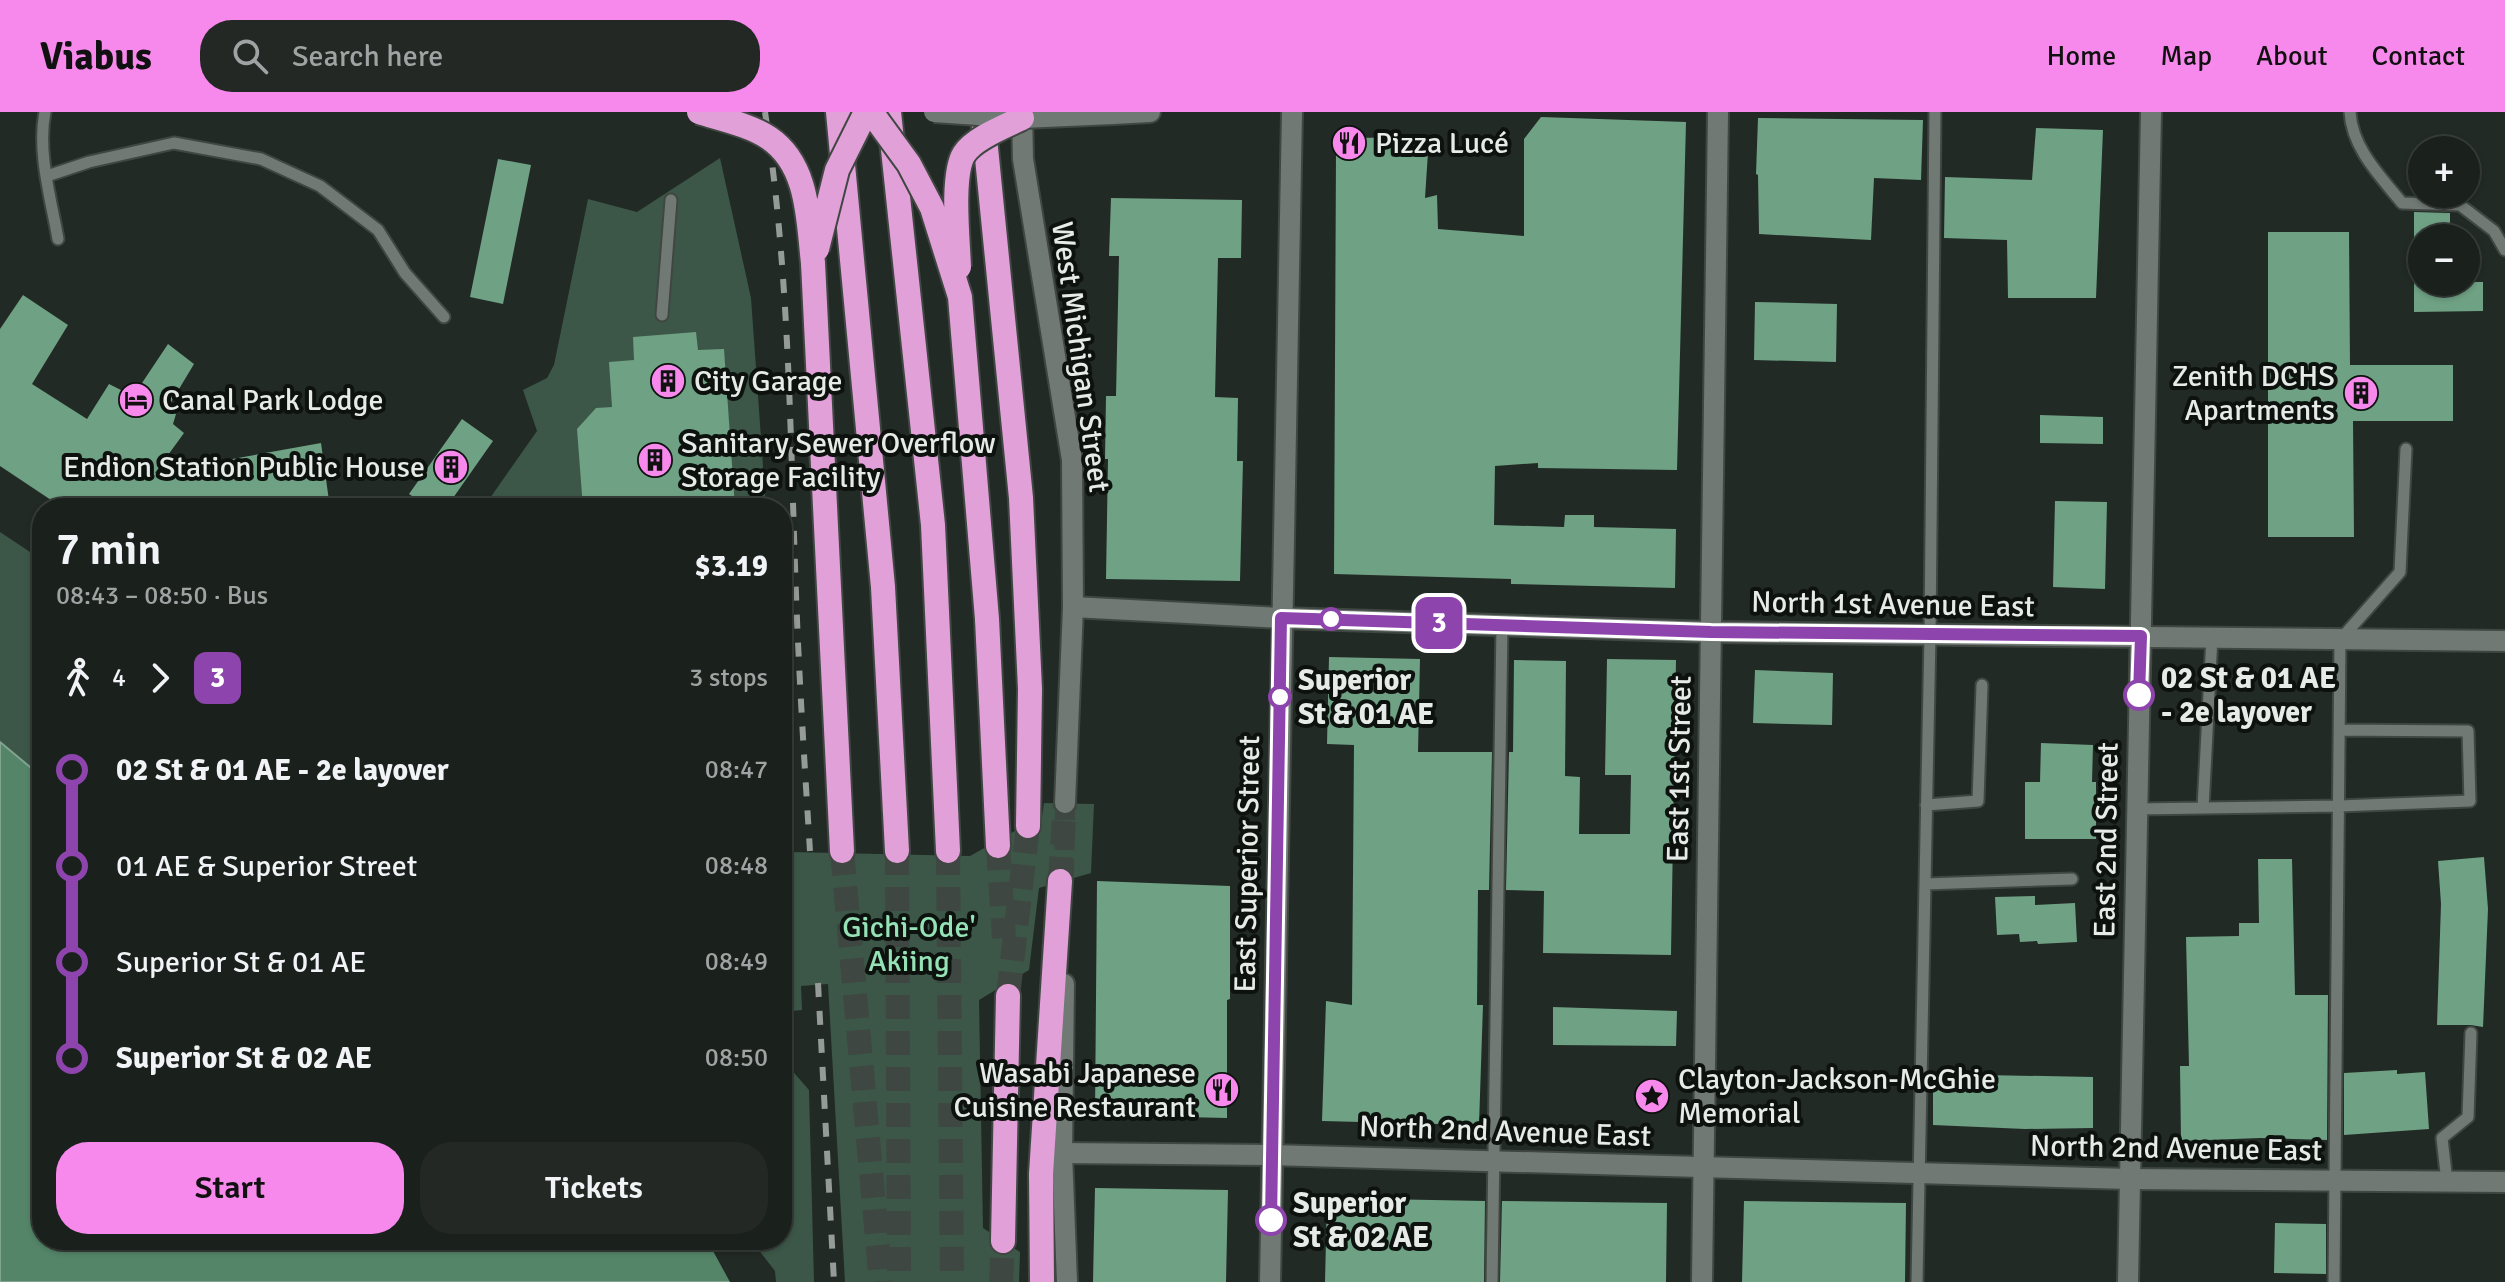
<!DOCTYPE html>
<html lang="en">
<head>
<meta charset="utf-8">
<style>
	body { margin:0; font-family:Signika,sans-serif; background:#232825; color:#f1f3f6; height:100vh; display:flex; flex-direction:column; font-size:30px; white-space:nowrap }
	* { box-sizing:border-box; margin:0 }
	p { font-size:26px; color:#9fa3a3 }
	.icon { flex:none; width:44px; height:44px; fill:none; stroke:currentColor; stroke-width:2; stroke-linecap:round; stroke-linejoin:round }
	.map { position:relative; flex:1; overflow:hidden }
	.drawer { position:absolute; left:32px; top:386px; width:760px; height:752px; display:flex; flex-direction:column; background:#1a201c; border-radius:32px; box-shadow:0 2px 6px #0004,0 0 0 2px #383e3b }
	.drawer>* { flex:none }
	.badge { padding:0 16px; border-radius:12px; font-size:28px; line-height:52px }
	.controls { position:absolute; left:2408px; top:24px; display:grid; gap:16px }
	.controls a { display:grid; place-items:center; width:72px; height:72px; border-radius:50%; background:#1a201c; box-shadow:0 2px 6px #0004,0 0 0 2px #383e3b; font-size:40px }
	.map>.badge { position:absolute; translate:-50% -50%; box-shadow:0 0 0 4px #fff }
	.legs { display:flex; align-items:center; gap:12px; height:88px; padding:0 24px; font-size:26px }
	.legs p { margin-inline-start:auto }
	.headline { display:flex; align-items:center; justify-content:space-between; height:136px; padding:0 24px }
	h1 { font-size:44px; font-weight:600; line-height:60px }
	.action { display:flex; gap:16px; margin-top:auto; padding:16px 24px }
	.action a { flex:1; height:92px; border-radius:32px; background:#f788ec; color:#111; font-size:32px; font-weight:600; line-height:92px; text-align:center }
	.action a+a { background:#232825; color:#f1f3f6 }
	ul { padding:0 24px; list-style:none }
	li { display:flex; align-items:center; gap:28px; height:96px; font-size:30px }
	li i { display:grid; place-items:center; width:12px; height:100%; margin:0 10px; background:currentColor }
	li i::after { content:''; width:20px; height:20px; margin:-10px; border:6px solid; border-radius:50%; background:#1a201c }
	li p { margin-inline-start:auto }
	li:first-child i { background:linear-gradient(#0000 50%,currentColor 0) }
	li:last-child i { background:linear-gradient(currentColor 50%,#0000 0) }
	header { display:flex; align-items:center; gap:48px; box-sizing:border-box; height:112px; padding:0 40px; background:#f788ec; color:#111 }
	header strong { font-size:38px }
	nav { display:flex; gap:44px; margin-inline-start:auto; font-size:28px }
	.search { width:560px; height:72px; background:#232825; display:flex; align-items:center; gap:20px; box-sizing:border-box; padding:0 28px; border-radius:32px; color:#9fa3a3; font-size:30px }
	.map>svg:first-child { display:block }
	.green { fill:#3c5747 }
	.water { fill:#548569; stroke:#80a48f; stroke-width:2 }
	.pier { fill:#222a25 }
	.building { fill:#6fa184 }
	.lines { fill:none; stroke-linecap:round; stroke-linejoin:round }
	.secondary-tunnel { stroke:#3f4742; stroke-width:20; stroke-dasharray:20 10; stroke-linecap:butt }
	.highway-tunnel { stroke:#3f4742; stroke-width:24; stroke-dasharray:24 12; stroke-linecap:butt }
	.lane-casing { stroke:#404742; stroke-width:15 }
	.street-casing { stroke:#404742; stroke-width:24 }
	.secondary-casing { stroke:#404742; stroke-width:24 }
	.highway-casing { stroke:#404742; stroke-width:28 }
	.lane { stroke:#707973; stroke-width:11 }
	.street { stroke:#707973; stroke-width:20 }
	.secondary { stroke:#707973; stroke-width:20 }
	.highway { stroke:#e2a0d9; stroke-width:24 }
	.rail { stroke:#959b97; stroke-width:6; stroke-dasharray:14 14; stroke-linecap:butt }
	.secondary-bridge-casing { stroke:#404742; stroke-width:24; stroke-linecap:butt }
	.highway-bridge-casing { stroke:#404742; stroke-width:28; stroke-linecap:butt }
	.secondary-bridge { stroke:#707973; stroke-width:20 }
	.highway-bridge { stroke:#e2a0d9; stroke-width:24 }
	.line-1-casing { stroke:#fff; stroke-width:18 }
	.line-1 { stroke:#8e44ad; stroke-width:12 }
	.stop-1-dot { fill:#fff; stroke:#8e44ad; stroke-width:4 }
	.labels { text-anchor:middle; stroke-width:8; stroke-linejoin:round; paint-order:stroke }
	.poi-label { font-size:30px; fill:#e6ebe8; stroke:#0e120f; text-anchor:start }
	.street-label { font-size:30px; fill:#e6ebe8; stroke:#0e120f }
	.stop-label { font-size:30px; font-weight:bold; fill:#e6ebe8; stroke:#0e120f; text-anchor:start }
	.park-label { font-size:30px; fill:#94e2b6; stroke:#0e120f }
</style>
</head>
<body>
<header>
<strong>Viabus</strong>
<div class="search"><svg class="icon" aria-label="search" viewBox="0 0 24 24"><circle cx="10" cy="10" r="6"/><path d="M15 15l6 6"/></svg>Search here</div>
<nav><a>Home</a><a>Map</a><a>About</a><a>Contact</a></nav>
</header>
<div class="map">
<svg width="2505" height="1170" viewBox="0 0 2505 1170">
	<rect width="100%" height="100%" fill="#222a25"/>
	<path class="green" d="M720,46L751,186L766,396H483L537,319L523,278L547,266L554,253L588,87L637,100Z
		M0,420L42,448V665L0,630Z
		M782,633L790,740L970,744L1042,704L1044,691L1094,692L1091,761L1039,776L1029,858L979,888L983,1116L1020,1140L1019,1170H845L828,872L801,874L802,898L782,900Z
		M782,947L809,978L814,1170H772L745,1128H782Z"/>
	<path class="water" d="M0,630L42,665V1128H745L772,1170H0Z"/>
	<path class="pier" d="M707,1128H751L775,1159L776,1170H730Z"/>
	<path class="building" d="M1541,5L1686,10L1677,358L1538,356V351L1495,354L1494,413L1564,415L1565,403H1594V415L1676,417L1675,476L1511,472V467L1334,462L1336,38L1348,26L1429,25L1425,86L1437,83L1438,117L1524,124V27Z
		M1758,6L1923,8L1921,68L1874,66L1871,128L1759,122L1758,63L1756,62Z
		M2036,16L2103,18L2096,186H2008L2007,128L1944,126L1945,65L2032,68Z
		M498,47L531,53L503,192L470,185Z
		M1111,86L1242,88L1241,146H1218L1215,285L1238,286L1237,349H1243L1240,469L1106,467L1108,347H1105L1106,284H1116L1119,144H1109Z
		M2414,100L2450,101V126H2414Z
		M2268,120H2349L2350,253H2453V309H2353L2354,425H2268Z
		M2414,170H2483V199L2414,200Z
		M23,183L68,213L32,272L87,307L109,272L123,279L130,273L138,277L168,232L194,252L167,297L176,302L173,312L184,321L155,361L321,331L330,396H63L0,354V217Z
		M1755,190L1837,192L1836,250L1754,248Z
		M696,220L698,238L724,237L735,396H583L577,317L596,296L612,295L609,250L634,248L633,225Z
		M2040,303L2103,305V332L2040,331Z
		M462,307L493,329L446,396H430L409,382Z
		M2055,389L2107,390L2105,477L2053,475Z
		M1329,545L1420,547L1418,640H1492L1489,778H1478L1477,893H1483L1479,1013L1322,1009L1326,889L1352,893L1354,633L1327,632Z
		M1607,547L1676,548L1671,843L1543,841L1544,779L1506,778L1509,640H1513L1514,548L1566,549L1565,664L1580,665L1579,722H1630L1631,663H1605Z
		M1755,558L1833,561L1832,613L1753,611Z
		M2041,631L2093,633L2092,670H2096V727H2025V670H2040Z
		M2484,745L2488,797L2483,915L2471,913H2437L2441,792L2438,749Z
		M2258,747H2292L2295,883H2328L2327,1028L2260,1026L2181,1029L2180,954H2189L2186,825L2239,824V811H2259Z
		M1097,769L1230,774V887L1227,888V1006L1095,1003Z
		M2035,784V793L2075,791L2077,830L2038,832L2037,829L2020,830L2019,822L1997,823L1995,785Z
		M1553,895L1677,899L1676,934L1553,933Z
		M2397,958V962L2425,960L2429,1017L2344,1023V961Z
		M1933,962L2093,965V1016L2025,1017L1933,1013Z
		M1095,1076L1228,1078L1226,1170H1093Z
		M1327,1086L1485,1089L1484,1170H1325Z
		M1502,1089L1667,1091L1666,1170H1500Z
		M1744,1089L1906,1091L1905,1170H1742Z
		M2275,1111L2326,1112V1162L2274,1161Z"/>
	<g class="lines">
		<path class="secondary-tunnel" d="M1064,768L1065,691"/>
		<path class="highway-tunnel" d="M998,734L1004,826
			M842,739L881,1170
			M897,739L899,1170
			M948,739L952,1170
			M1060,769L1065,691
			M1008,884L1028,714
			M1001,1170L1003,1129"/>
		<g class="lane-casing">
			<path id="lane" d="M45,0C37,40 51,87 58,127
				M2350,0C2352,36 2380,64 2402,91L2460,93L2494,119L2505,138
				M47,64L89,50L174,31L261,47L320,74L378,118L405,161L444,205
				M662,203L671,88
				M1926,693L1978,689L1982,573
				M2203,696L2212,525
				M2137,697L2339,694L2470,689L2468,619L2339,618
				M1925,772L2072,767
				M2447,1070L2442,1026L2468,1005L2471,921
				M1492,1170L1502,513
				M1917,1170L1930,523L1935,0
				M2334,1170L2340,528L2400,460L2406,337"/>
		</g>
		<g class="street-casing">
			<path id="street" d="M1073,495L1281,506L1711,520L2505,529
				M1062,1041L1271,1043L2128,1067L2505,1070"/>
		</g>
		<g class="secondary-casing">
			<path id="secondary" d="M1022,0L1023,47L1072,348L1073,495L1065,691
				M1113,2L1150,0
				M1064,872L1062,1041L1067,1170
				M1270,1170L1292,0
				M1702,1170L1718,0
				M2128,1170L2151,0"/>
		</g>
		<g class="highway-casing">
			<path id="highway" d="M838,0L883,475L897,739
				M889,0L933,413L948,739
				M983,6L1021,386L1030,577L1028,714
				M813,151L842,739
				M987,507L998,734
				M1003,1129L1008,884
				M1042,1170L1041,1062L1060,769"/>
		</g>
		<use href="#lane" class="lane"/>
		<use href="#street" class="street"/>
		<use href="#secondary" class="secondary"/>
		<use href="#highway" class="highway"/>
		<path class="rail" d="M765,0C788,150 790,303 795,454C798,549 804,644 810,739
			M818,871L834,1170"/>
		<g class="secondary-bridge-casing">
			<path id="secondary-bridge" d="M934,0L1022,6L1113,2"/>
		</g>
		<g class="highway-bridge-casing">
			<path id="highway-bridge" d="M699,0C721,7 750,13 769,26C809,53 808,108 813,151
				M871,0L909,52L932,96L960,185L987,507
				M817,137L837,58L866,0
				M959,155C958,128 951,63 964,42C974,26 1006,14 1022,6"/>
		</g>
		<use href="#secondary-bridge" class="secondary-bridge"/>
		<use href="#highway-bridge" class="highway-bridge"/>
	</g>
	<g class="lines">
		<g class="line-1-casing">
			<path id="line-1" d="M1271,1108L1281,506L1711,520L2141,524L2139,583"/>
		</g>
		<use href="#line-1" class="line-1"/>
	</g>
	<defs>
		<g id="restaurant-disc" transform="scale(1.8)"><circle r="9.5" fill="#f788ec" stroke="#0e120f"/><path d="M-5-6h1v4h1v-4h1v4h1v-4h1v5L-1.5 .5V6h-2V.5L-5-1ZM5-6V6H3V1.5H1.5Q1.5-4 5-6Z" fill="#111"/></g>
		<g id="building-disc" transform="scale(1.8)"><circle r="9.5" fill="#f788ec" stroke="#0e120f"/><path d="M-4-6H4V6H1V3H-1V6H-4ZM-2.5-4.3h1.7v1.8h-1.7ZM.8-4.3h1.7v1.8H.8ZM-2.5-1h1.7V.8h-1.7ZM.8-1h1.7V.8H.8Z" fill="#111"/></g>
		<g id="hotel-disc" transform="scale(1.8)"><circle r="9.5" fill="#f788ec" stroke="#0e120f"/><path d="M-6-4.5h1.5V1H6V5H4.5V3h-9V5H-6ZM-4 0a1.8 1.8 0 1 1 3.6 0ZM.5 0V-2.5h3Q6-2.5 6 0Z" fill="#111"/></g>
		<g id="sight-disc" transform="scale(1.8)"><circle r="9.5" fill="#f788ec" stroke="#0e120f"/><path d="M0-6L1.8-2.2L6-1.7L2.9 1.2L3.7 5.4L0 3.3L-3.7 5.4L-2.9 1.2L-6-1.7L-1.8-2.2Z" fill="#111"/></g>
	</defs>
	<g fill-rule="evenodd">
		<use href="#restaurant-disc" x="1349" y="31"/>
		<use href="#building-disc" x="668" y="269"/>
		<use href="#building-disc" x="2361" y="281"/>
		<use href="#hotel-disc" x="136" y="288"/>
		<use href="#building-disc" x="655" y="348"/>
		<use href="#building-disc" x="451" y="355"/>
		<use href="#restaurant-disc" x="1222" y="978"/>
		<use href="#sight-disc" x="1652" y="984"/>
	</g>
	<g class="stop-1-dot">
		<circle cx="1331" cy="507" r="10"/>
		<circle cx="2139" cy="583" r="14"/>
		<circle cx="1280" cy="585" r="10"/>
		<circle cx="1271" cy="1108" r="14"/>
	</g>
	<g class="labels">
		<g class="poi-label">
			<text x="1375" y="41">Pizza Lucé</text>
			<text x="2335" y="274" text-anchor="end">Zenith DCHS<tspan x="2335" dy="34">Apartments</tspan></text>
			<text x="694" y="279">City Garage</text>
			<text x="162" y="298">Canal Park Lodge</text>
			<text x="681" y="341">Sanitary Sewer Overflow<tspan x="681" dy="34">Storage Facility</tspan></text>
			<text x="425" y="365" text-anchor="end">Endion Station Public House</text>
			<text x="1196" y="971" text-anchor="end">Wasabi Japanese<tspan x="1196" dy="34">Cuisine Restaurant</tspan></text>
			<text x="1678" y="977">Clayton-Jackson-McGhie<tspan x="1678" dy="34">Memorial</tspan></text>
		</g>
		<g class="street-label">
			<text transform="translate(1081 245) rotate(82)" y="10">West Michigan Street</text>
			<text transform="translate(1893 492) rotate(1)" y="10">North 1st Avenue East</text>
			<text transform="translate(1679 657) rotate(-89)" y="10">East 1st Street</text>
			<text transform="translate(2106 728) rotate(-89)" y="10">East 2nd Street</text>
			<text transform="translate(1247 752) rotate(-89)" y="10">East Superior Street</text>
			<text transform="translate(1505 1019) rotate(2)" y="10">North 2nd Avenue East</text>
			<text transform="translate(2176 1036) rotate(1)" y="10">North 2nd Avenue East</text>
		</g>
		<g class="stop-label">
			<text x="2161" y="576">02 St &amp; 01 AE<tspan x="2161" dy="34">- 2e layover</tspan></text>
			<text x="1298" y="578">Superior<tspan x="1298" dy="34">St &amp; 01 AE</tspan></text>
			<text x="1293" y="1101">Superior<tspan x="1293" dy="34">St &amp; 02 AE</tspan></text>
		</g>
		<g class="park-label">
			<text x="909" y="825">Gichi-Ode'<tspan x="909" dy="34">Akiing</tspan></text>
		</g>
	</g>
</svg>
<div class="controls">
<a>+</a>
<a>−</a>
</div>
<b class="badge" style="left:1439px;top:511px;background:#8e44ad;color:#fff">3</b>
<section class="drawer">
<div class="headline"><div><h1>7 min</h1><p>08:43 – 08:50 · Bus</p></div><b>$3.19</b></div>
<div class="legs"><svg class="icon" aria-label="walk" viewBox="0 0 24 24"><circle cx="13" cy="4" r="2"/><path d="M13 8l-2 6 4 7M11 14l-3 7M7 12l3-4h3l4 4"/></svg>4<svg class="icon" aria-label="forward" viewBox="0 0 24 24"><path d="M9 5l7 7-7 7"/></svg><b class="badge" style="background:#8e44ad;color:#fff">3</b><p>3 stops</p></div>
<ul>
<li><i style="color:#8e44ad"></i><b>02 St &amp; 01 AE - 2e layover</b><p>08:47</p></li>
<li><i style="color:#8e44ad"></i><span>01 AE &amp; Superior Street</span><p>08:48</p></li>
<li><i style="color:#8e44ad"></i><span>Superior St &amp; 01 AE</span><p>08:49</p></li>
<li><i style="color:#8e44ad"></i><b>Superior St &amp; 02 AE</b><p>08:50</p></li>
</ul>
<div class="action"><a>Start</a><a>Tickets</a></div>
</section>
</div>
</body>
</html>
